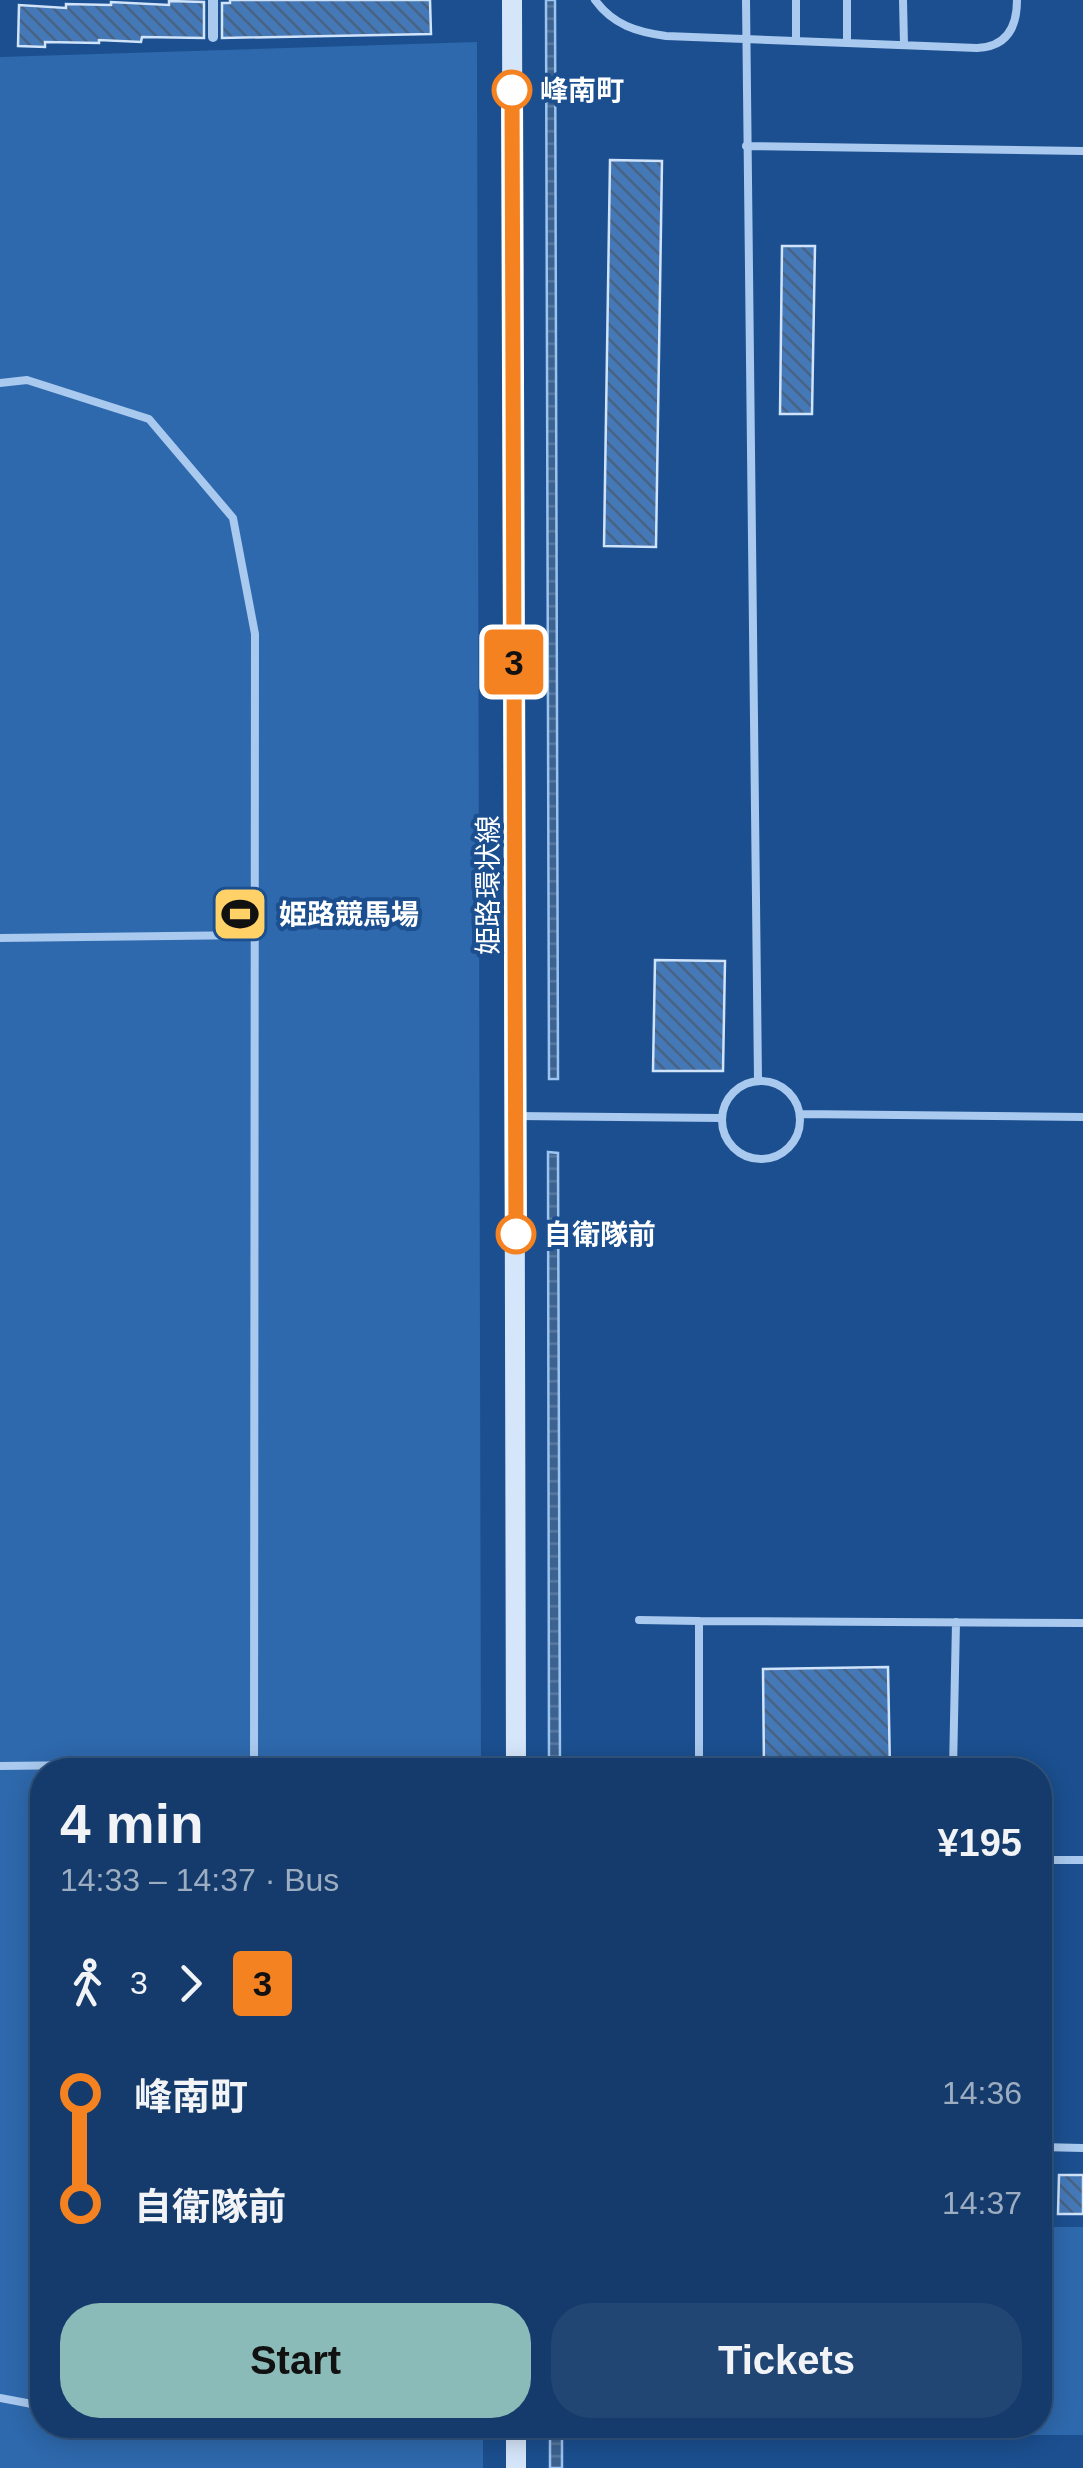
<!DOCTYPE html>
<html lang="en">
<head>
<meta charset="utf-8">
<style>
	body { margin:0; font-family:Helvetica,"Noto Sans JP",sans-serif; background:#214673; color:#f1f3f6; height:100vh; display:flex; flex-direction:column; font-size:38px; white-space:nowrap }
	* { box-sizing:border-box; margin:0 }
	p { font-size:32px; color:#9dadc1 }
	.icon { flex:none; width:55px; height:55px; fill:none; stroke:currentColor; stroke-width:2; stroke-linecap:round; stroke-linejoin:round }
	.map { position:relative; flex:1; overflow:hidden }
	.sheet { position:absolute; left:30px; top:1758px; width:1022px; height:680px; display:flex; flex-direction:column; background:#143b6b; border-radius:40px; box-shadow:0 5px 25px #0003,0 0 0 2px #33557e }
	.sheet>* { flex:none }
	.badge { padding:0 20px; border-radius:8px; font-size:35px; line-height:65px }
	.map>.badge { position:absolute; translate:-50% -50%; box-shadow:0 0 0 5px #fff }
	.legs { display:flex; align-items:center; gap:15px; height:110px; padding:0 30px; font-size:32px }
	.legs p { margin-inline-start:auto }
	.headline { display:flex; align-items:center; justify-content:space-between; height:170px; padding:0 30px }
	h1 { font-size:55px; font-weight:800; line-height:75px }
	.button { display:flex; gap:20px; margin-top:auto; padding:20px 30px }
	.button a { flex:1; height:115px; border-radius:40px; background:#8bbbb9; color:#111; font-size:40px; font-weight:800; line-height:115px; text-align:center }
	.button a+a { background:#214673; color:#f1f3f6 }
	ul { padding:0 30px; list-style:none }
	li { display:flex; align-items:center; gap:35px; height:110px; font-size:38px }
	li i { display:grid; place-items:center; width:15px; height:100%; margin:0 12px; background:currentColor }
	li i::after { content:''; width:25px; height:25px; margin:-12px; border:8px solid; border-radius:50%; background:#143b6b }
	li p { margin-inline-start:auto }
	li:first-child i { background:linear-gradient(#0000 50%,currentColor 0) }
	li:last-child i { background:linear-gradient(currentColor 50%,#0000 0) }
	.map>svg:first-child { display:block }
	.park { fill:#2e69ad }
	.water { fill:url(#water-rules); stroke:#9cc4f0; stroke-width:2.5 }
	.building { fill:url(#building-back-hatch); stroke:#cfe3fa; stroke-width:2.5 }
	.lines { fill:none; stroke-linecap:round; stroke-linejoin:round }
	.lane { stroke:#a9c9ee; stroke-width:8 }
	.street { stroke:#a9c9ee; stroke-width:10 }
	.secondary { stroke:#d6e6fa; stroke-width:20 }
	.line-1-casing { stroke:#fff; stroke-width:22 }
	.line-1 { stroke:#f58220; stroke-width:15 }
	.stop-1-dot { fill:#fff; stroke:#f58220; stroke-width:5 }
	.labels { text-anchor:middle; stroke-width:8; stroke-linejoin:round; paint-order:stroke }
	.stop-label { font-size:28px; font-weight:bold; fill:#fff; stroke:#1b4f8f; text-anchor:start }
	.street-label { font-size:28px; fill:#fff; stroke:#1b4f8f }
	.poi-label { font-size:28px; font-weight:bold; fill:#fff; stroke:#1b4f8f; text-anchor:start }
</style>
</head>
<body>
<div class="map">
<svg width="1083" height="2468" viewBox="0 0 1083 2468">
	<defs>
		<pattern id="water-rules" width="6" height="5" patternUnits="userSpaceOnUse" patternTransform="scale(2.5)"><rect width="6" height="5" fill="#3c6290"/><path d="M0 2.5h6" fill="none" stroke="#597aa1"/></pattern>
		<pattern id="building-back-hatch" width="6" height="6" patternUnits="userSpaceOnUse" patternTransform="scale(2.5)"><rect width="6" height="6" fill="#4478b7"/><path d="M-1 5l2 2M0 0l6 6M5-1l2 2" fill="none" stroke="#486282"/></pattern>
	</defs>
	<rect width="100%" height="100%" fill="#1b4f8f"/>
	<path class="park" d="M477,42L481,1770H42V2425H483V2468H0V57Z
		M1040,2227H1083V2435H705V2425H1040Z"/>
	<path class="water" d="M546,0H555L558,1079H549Z
		M548,1152L558,1153L560,1770H549Z
		M550,2425H562V2468H550Z"/>
	<path class="building" d="M230,0H430L431,34L222,38V3H230Z
		M169,1L204,2V38L142,37L141,42L99,40V43L45,42V47L18,46L19,5L66,8V4L111,5V2L169,5Z
		M610,160L662,161L656,547L604,546Z
		M782,246H815L812,414H780Z
		M655,960L725,961L723,1071H653Z
		M888,1667L890,1770H764L763,1669Z
		M1059,2175H1083V2214H1058Z"/>
	<g class="lines">
		<path class="lane" d="M595,0C613,25 637,32 666,36L977,48C1007,47 1017,27 1017,0
			M746,0L758,1080
			M796,0V41
			M903,0L904,45
			M847,43V0
			M746,146L1083,151
			M0,383L27,380L149,419L233,518L255,634L254,1770
			M0,938L255,935
			M722 1120a39 39 0 1 1 78 0a39 39 0 1 1-78 0Z
			M800,1114L1083,1117
			M516,1116L721,1118
			M639,1620L699,1621V1770
			M699,1621L1083,1623
			M0,1766L254,1763
			M953,1770L956,1622
			M1040,1860H1083
			M1040,2147L1083,2148
			M0,2398L32,2404L42,2400"/>
		<path class="street" d="M213,0V37"/>
		<path class="secondary" d="M512,0L516,1770
			M516,2468V2425"/>
	</g>
	<g class="lines">
		<g class="line-1-casing">
			<path id="line-1" d="M512,90L516,1234"/>
		</g>
		<use href="#line-1" class="line-1"/>
	</g>
	<defs>
		<g id="stadium-square" transform="scale(2.875)"><rect x="-9" y="-9" width="18" height="18" rx="4" fill="#ffd166" stroke="#1b4f8f"/><path d="M0-5a6.5 5 0 1 0 0 10a6.5 5 0 1 0 0-10ZM-3.5-1.8h7v3.6h-7Z" fill="#111"/></g>
	</defs>
	<g fill-rule="evenodd">
		<use href="#stadium-square" x="240" y="914"/>
	</g>
	<g class="stop-1-dot">
		<circle cx="512" cy="90" r="18"/>
		<circle cx="516" cy="1234" r="18"/>
	</g>
	<g class="labels">
		<g class="stop-label">
			<text x="540" y="100">峰南町</text>
			<text x="544" y="1244">自衛隊前</text>
		</g>
		<g class="street-label">
			<text transform="translate(488 885) rotate(-90)" y="10">姫路環状線</text>
		</g>
		<g class="poi-label">
			<text x="279" y="924">姫路競馬場</text>
		</g>
	</g>
</svg>
<b class="badge" style="left:514px;top:662px;background:#f58220;color:#111">3</b>
<section class="sheet">
<div class="headline"><div><h1>4 min</h1><p>14:33 – 14:37 · Bus</p></div><b>¥195</b></div>
<div class="legs"><svg class="icon" aria-label="walk" viewBox="0 0 24 24"><circle cx="13" cy="4" r="2"/><path d="M13 8l-2 6 4 7M11 14l-3 7M7 12l3-4h3l4 4"/></svg>3<svg class="icon" aria-label="forward" viewBox="0 0 24 24"><path d="M9 5l7 7-7 7"/></svg><b class="badge" style="background:#f58220;color:#111">3</b></div>
<ul>
<li><i style="color:#f58220"></i><b>峰南町</b><p>14:36</p></li>
<li><i style="color:#f58220"></i><b>自衛隊前</b><p>14:37</p></li>
</ul>
<div class="button"><a>Start</a><a>Tickets</a></div>
</section>
</div>
</body>
</html>
